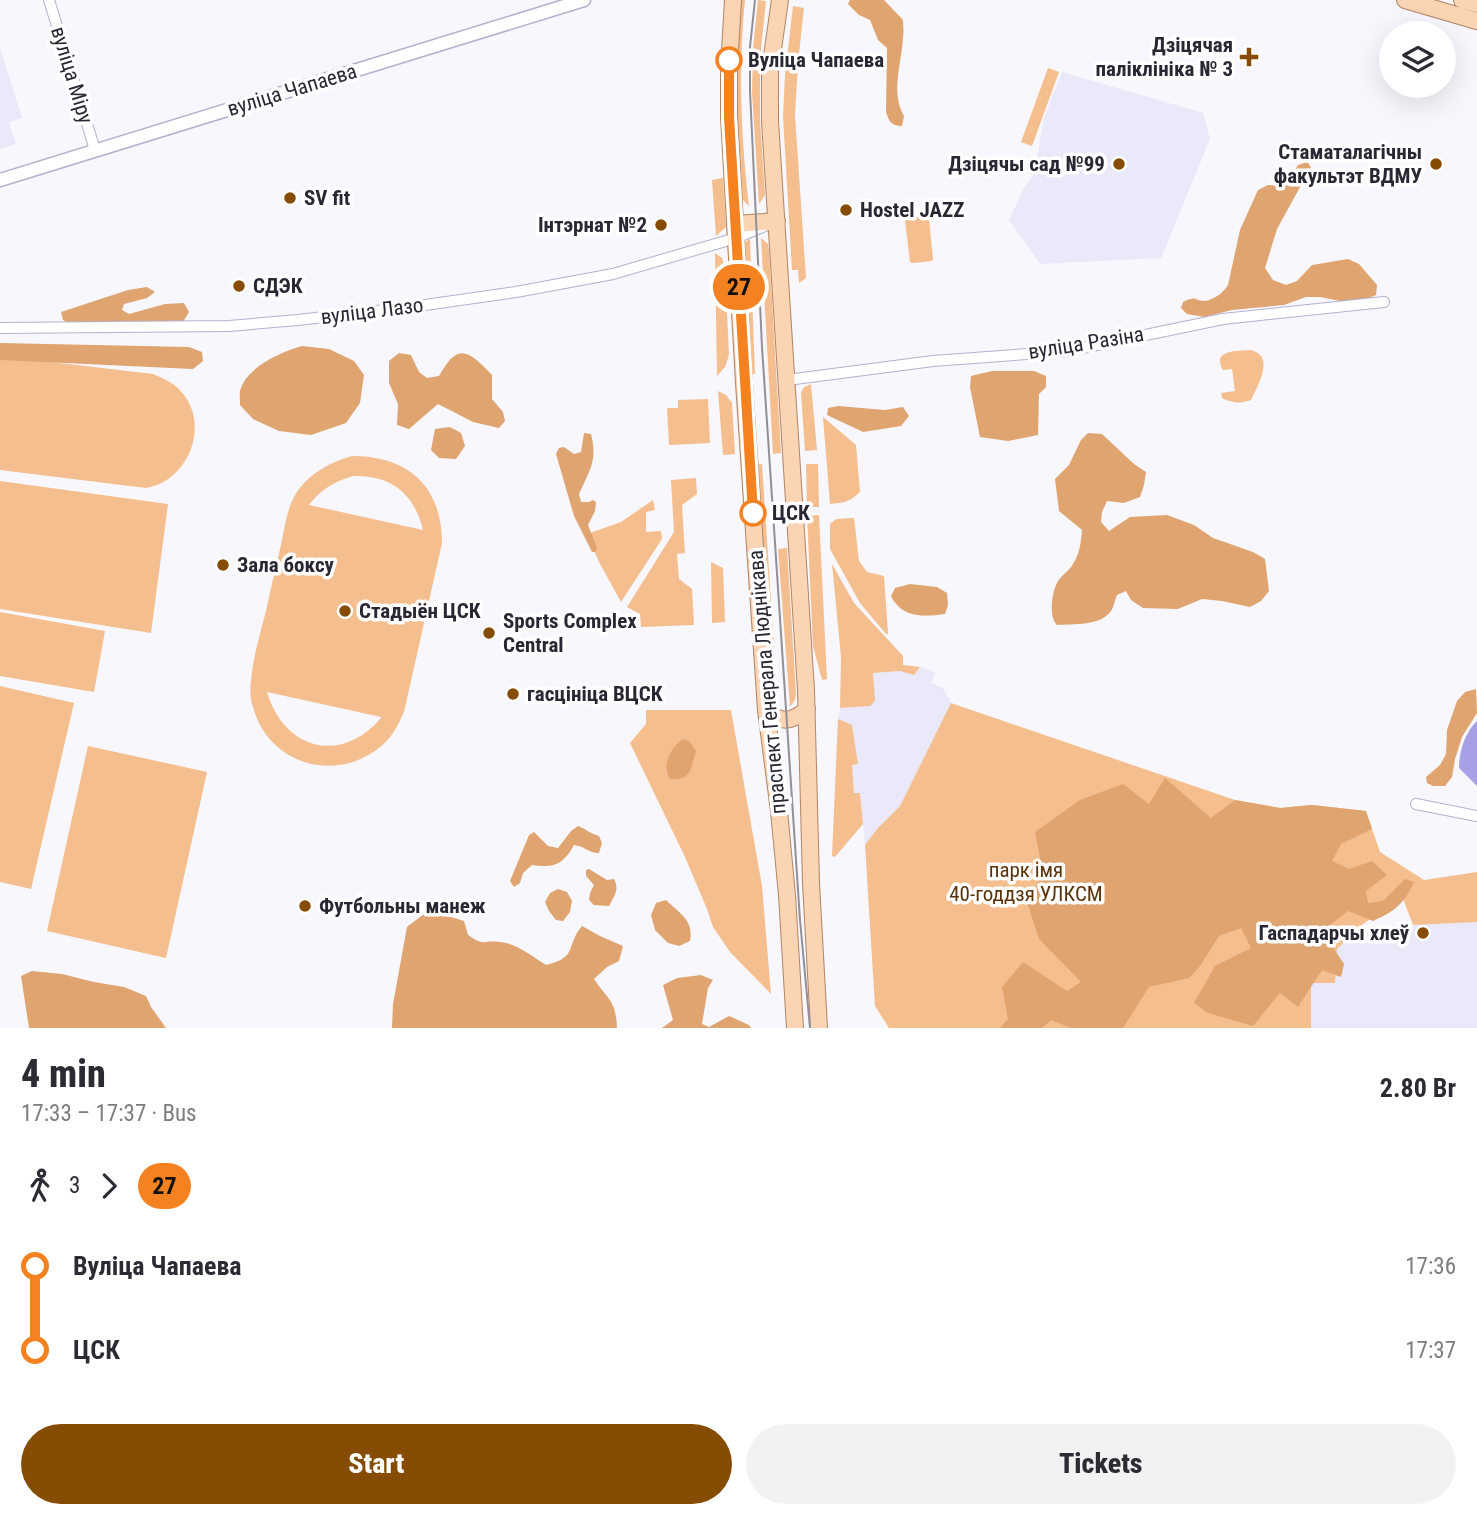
<!DOCTYPE html>
<html lang="en">
<head>
<meta charset="utf-8">
<style>
	body { margin:0; font-family:"Roboto Condensed",sans-serif; background:#f2f2f3; color:#2b2b33; height:100vh; display:flex; flex-direction:column; font-size:26px; white-space:nowrap }
	* { box-sizing:border-box; margin:0 }
	p { font-size:23px; color:#7c7c81 }
	.icon { flex:none; width:38px; height:38px; fill:none; stroke:currentColor; stroke-width:2; stroke-linecap:round; stroke-linejoin:round }
	.map { position:relative; height:1028px; overflow:hidden }
	.details { display:flex; flex-direction:column; background:#fff; flex:1 }
	.details>* { flex:none }
	.badge { padding:0 14px; border-radius:23px; font-size:24px; line-height:46px }
	.tools { position:absolute; left:1379px; top:21px; display:grid; gap:14px }
	.tools a { display:grid; place-items:center; width:77px; height:77px; border-radius:50%; background:#fff; box-shadow:0 7px 28px #0002; font-size:35px }
	.map>.badge { position:absolute; translate:-50% -50%; box-shadow:0 0 0 4px #fff }
	.legs { display:flex; align-items:center; gap:10px; height:77px; padding:0 21px; font-size:23px }
	.legs p { margin-inline-start:auto }
	.summary { display:flex; align-items:center; justify-content:space-between; height:119px; padding:0 21px }
	h1 { font-size:38px; font-weight:800; line-height:52px }
	.primary-button { display:flex; gap:14px; margin-top:auto; padding:14px 21px }
	.primary-button a { flex:1; height:80px; border-radius:42px; background:#864c03; color:#fff; font-size:28px; font-weight:800; line-height:80px; text-align:center }
	.primary-button a+a { background:#f2f2f3; color:#2b2b33 }
	ul { padding:0 21px; list-style:none }
	li { display:flex; align-items:center; gap:24px; height:84px; font-size:26px }
	li i { display:grid; place-items:center; width:10px; height:100%; margin:0 9px; background:currentColor }
	li i::after { content:''; width:18px; height:18px; margin:-9px; border:5px solid; border-radius:50%; background:#fff }
	li p { margin-inline-start:auto }
	li:first-child i { background:linear-gradient(#0000 50%,currentColor 0) }
	li:last-child i { background:linear-gradient(currentColor 50%,#0000 0) }
	.map>svg:first-child { display:block }
	.built { fill:#e9e9f9 }
	.green { fill:#f5be8e; fill-rule:evenodd }
	.forest { fill:#dfa470 }
	.water { fill:#a6a0e4 }
	.lines { fill:none; stroke-linecap:round; stroke-linejoin:round }
	.minor-casing { stroke:#b3b1d0; stroke-width:12 }
	.tertiary-casing { stroke:#b3b1d0; stroke-width:15 }
	.primary-casing { stroke:#af8565; stroke-width:18 }
	.minor { stroke:#fff; stroke-width:10 }
	.tertiary { stroke:#fff; stroke-width:12 }
	.primary { stroke:#fad4b3; stroke-width:16 }
	.tram { stroke:#919099; stroke-width:2 }
	.line-1-casing { stroke:#fff; stroke-width:16 }
	.line-1 { stroke:#f58220; stroke-width:10 }
	.poi-dot { fill:#864c03; stroke:#fff; stroke-width:2.5 }
	.stop-1-dot { fill:#fff; stroke:#f58220; stroke-width:3.5 }
	.labels { text-anchor:middle; stroke-width:7; stroke-linejoin:round; paint-order:stroke }
	.poi-label { font-size:21px; font-weight:bold; fill:#282733; stroke:#fff; text-anchor:start }
	.stop-label { font-size:21px; font-weight:bold; fill:#282733; stroke:#fff; text-anchor:start }
	.street-label { font-size:21px; fill:#282733; stroke:#fff }
	.park-label { font-size:21px; fill:#5a3309; stroke:#fff }
</style>
</head>
<body>
<div class="map">
<svg width="1477" height="1028" viewBox="0 0 1477 1028">
	<rect width="100%" height="100%" fill="#f7f7fd"/>
	<path class="built" d="M0,48L22,118L9,122L16,144L0,149Z
		M1062,72L1203,113L1210,139L1161,258L1040,264L1009,220L1024,188L1038,169L1037,158L1044,118Z
		M920,667L936,673L931,683L943,688L951,703L900,806L877,829L865,845L860,794H854L852,765L857,764L838,719L840,708L869,706L873,673L900,671L914,675Z
		M1477,922V1028H1311V983H1335L1336,949L1359,927Z"/>
	<path class="green" d="M740,0H745C738,69 741,137 749,206L740,197L735,106Z
		M758,0L766,1L760,59V120L765,195L759,204L752,92L753,48Z
		M793,6L804,8L798,63L795,115L806,278L799,283L798,270H792L783,116L785,75Z
		M1048,68L1059,72L1032,146L1021,142Z
		M723,178L726,227L716,236L712,180Z
		M925,215L929,218L933,259L932,261L913,263L910,262L905,221L907,218Z
		M761,238L768,244L769,251L781,453L773,454Z
		M750,239L755,374H750L743,248L745,242Z
		M715,253L722,258L725,269L729,355L725,367L717,376Z
		M1250,350C1276,355 1258,385 1251,400C1241,404 1232,403 1222,398L1221,393L1235,391L1232,369L1223,370C1211,350 1237,351 1250,350Z
		M0,356L153,374C165,379 176,384 184,395C210,429 186,482 146,488L0,470Z
		M811,384L817,450L805,451L801,393L804,387Z
		M718,391L726,395L732,403L735,454L723,455Z
		M708,399L710,443L669,445L667,408H678V400Z
		M823,417L856,445L860,492C850,502 843,503 830,504Z
		M352,456C408,456 442,486 442,543L404,712C398,725 392,738 380,747C335,784 268,764 253,707C250,699 250,689 251,681C253,656 261,631 267,607C271,587 276,566 281,545C285,526 287,505 299,489C312,472 331,462 352,456ZM353,476C391,475 414,493 423,530L309,505C321,489 334,482 353,476ZM267,692L381,717V718C341,765 284,750 267,692Z
		M762,464L778,707L770,697L755,465Z
		M806,464H818L819,507H807Z
		M696,478L697,494L682,505L685,553L677,554L679,579L692,589L694,625L641,627L640,614L627,607L674,532L671,480Z
		M0,481L168,504L151,633L0,609Z
		M653,500L655,510L646,512V532L661,531L662,539L621,602L599,562L587,534L621,522Z
		M819,515L827,679L822,680L813,646L807,516Z
		M854,518L859,561L867,572L884,576L888,634H886L860,603L830,549V524L836,519Z
		M787,548L796,694L795,700L790,707L778,549Z
		M711,562L723,568L725,622L712,623Z
		M832,564L854,603L903,656V665L920,667L914,675L900,671L873,673L875,701L870,706L840,708L841,657Z
		M0,612L105,631L94,692L0,676Z
		M0,686L74,703L31,889L0,882Z
		M951,703L1235,800L1280,808L1312,805L1366,811L1380,852L1424,880L1477,872V922L1413,925L1402,896L1359,927L1337,949L1335,983H1311V1028H889L875,1006L865,845L877,829L900,806Z
		M646,710H731L762,886L771,994L730,952L713,927L707,909L685,857L630,743L646,724Z
		M838,719L852,725L858,764L852,765L854,793H860L863,824L835,857L832,856Z
		M88,746L207,772L166,958L47,931Z"/>
	<path class="forest" d="M850,0H884L903,20C903,25 904,31 903,37C902,63 890,92 904,116L902,126C891,126 889,121 886,112L887,48L878,40L870,20L859,15L848,4Z
		M1307,162L1311,167L1277,229L1265,268L1273,280L1286,285L1297,281L1312,265L1348,259L1359,264L1377,285L1376,295L1367,299L1345,302L1320,297H1306L1284,305L1232,310L1204,317L1187,314L1181,308L1183,302C1198,295 1193,301 1205,301C1214,300 1224,292 1228,285L1240,230L1258,190L1268,185L1282,186L1289,180L1298,165Z
		M147,287L155,292L147,298L124,304L122,310L129,314L165,304L184,303L189,312L183,322L68,323L63,320L61,312L128,290Z
		M0,343L189,347L202,352L203,361L193,369L0,360Z
		M302,346L329,349L354,361L364,375L360,403L346,423L311,435L279,431L253,419L240,405C240,399 239,392 241,388C249,366 281,352 302,346Z
		M399,353L411,355L419,372L427,378L439,376C458,342 468,350 492,375V399L503,412L505,421L499,428L473,422L438,404L409,429L397,425L398,404L389,383V361Z
		M992,371H1034L1046,376V387L1039,394L1038,435L1008,441L980,437L970,387L971,376Z
		M838,406L885,410L903,407L909,416L901,426L863,432L827,415L828,408Z
		M450,427L461,433L465,446L456,459L439,458L431,450L435,429Z
		M584,433L591,434C598,461 589,471 579,494L581,502H589L593,500L596,502L595,511L588,525L597,548L596,552H592L574,516L556,454L559,448L564,447L574,454L581,452Z
		M1088,433L1102,434L1134,464L1146,472L1144,485L1140,497L1124,503L1107,501L1102,512L1101,522L1109,531L1130,517L1167,515L1194,525L1213,538L1253,552L1265,559L1269,591L1261,601L1250,607L1222,601L1202,599L1178,609L1143,608L1131,600L1126,591L1117,595C1115,599 1114,607 1111,611C1101,626 1073,624 1057,625C1048,616 1052,591 1058,581C1062,575 1070,570 1073,564C1080,553 1081,542 1082,530L1059,511L1055,479L1069,465L1081,440Z
		M910,584L937,587L947,593L948,605L945,614C923,617 902,618 891,596L895,588Z
		M1476,689L1477,713L1462,737L1455,759L1452,777L1445,786H1433L1427,783L1426,777L1440,765L1446,754L1447,730L1457,701L1465,692Z
		M683,739L689,741L696,751C690,770 692,780 670,779C661,766 671,747 683,739Z
		M1165,778L1211,818L1235,800L1280,808L1312,805L1366,811L1372,829L1341,844L1332,861L1349,869L1372,861L1387,875L1366,891L1368,903L1383,901L1405,879L1414,882C1405,903 1394,912 1373,921L1348,911L1322,931L1344,964L1341,977L1322,970L1298,1007L1280,993L1253,1026L1208,1013L1194,1003L1215,966L1251,948L1241,928L1219,936L1200,966L1189,978L1149,987L1123,1028H1071L1051,1020L1042,1028H1000L1008,1019L1002,987L1023,962L1067,991L1081,982L1039,939L1027,902L1043,874L1035,832L1080,800L1123,784L1149,804Z
		M578,826C586,829 591,834 599,836L602,843L599,853C588,853 585,846 574,845C563,865 554,868 532,865L523,873L520,883L514,887L510,881L529,835L534,832L548,846L558,848L571,831Z
		M589,869L607,880L614,879C620,890 614,896 609,906L594,905L589,900L590,893L594,885L586,876V870Z
		M558,889L567,892L572,901L570,912L563,921L556,920L549,911L545,902L550,893Z
		M666,900C680,914 694,920 690,941L679,946L668,943L655,930L651,915L656,903Z
		M425,913L451,917L464,921L468,935C486,947 482,940 500,942C516,943 533,957 546,965C579,957 565,946 582,926L600,936L623,946L619,961L607,967L594,979C608,1000 616,1000 617,1028H392L393,1004L407,927Z
		M32,971L62,974L94,982L124,987L146,996L151,1007L166,1028H29L21,976Z
		M701,975L713,980L708,988L702,1024L709,1027L729,1016L749,1025L751,1028H662L673,1020L663,985L677,978Z"/>
	<path class="water" d="M1477,721V786L1459,768C1459,752 1465,732 1477,721Z"/>
	<g class="lines">
		<g class="minor-casing">
			<path id="minor" d="M49,0L95,150
				M0,328L229,326L298,320L411,307L516,292L613,274L736,238L765,226
				M787,380L933,361L1068,351L1223,319L1384,302
				M1416,804L1477,816"/>
		</g>
		<g class="tertiary-casing">
			<path id="tertiary" d="M0,180L584,0"/>
		</g>
		<g class="primary-casing">
			<path id="primary" d="M733,0L729,68V117L744,383L766,710L779,811L787,895L795,1028
				M780,0L770,70V121L806,690L811,883L819,1028
				M1405,0L1477,21
				M1462,0L1477,4
				M735,224L777,221
				M766,710C781,724 792,722 807,709"/>
		</g>
		<use href="#minor" class="minor"/>
		<use href="#tertiary" class="tertiary"/>
		<use href="#primary" class="primary"/>
		<path class="tram" d="M755,0L750,47V91L762,347L800,920L810,1028"/>
	</g>
	<g class="lines">
		<g class="line-1-casing">
			<path id="line-1" d="M729,60V117L753,513"/>
		</g>
		<use href="#line-1" class="line-1"/>
	</g>
	<g class="poi-dot">
		<path d="M1245.5 46.5h7v7h7v7h-7v7h-7v-7h-7v-7h7z"/>
		<circle cx="1119" cy="164" r="7"/>
		<circle cx="1436" cy="164" r="7"/>
		<circle cx="290" cy="198" r="7"/>
		<circle cx="846" cy="210" r="7"/>
		<circle cx="661" cy="225" r="7"/>
		<circle cx="239" cy="286" r="7"/>
		<circle cx="223" cy="565" r="7"/>
		<circle cx="345" cy="611" r="7"/>
		<circle cx="489" cy="633" r="7"/>
		<circle cx="513" cy="694" r="7"/>
		<circle cx="305" cy="906" r="7"/>
		<circle cx="1423" cy="933" r="7"/>
	</g>
	<g class="stop-1-dot">
		<circle cx="729" cy="60" r="12"/>
		<circle cx="753" cy="513" r="12"/>
	</g>
	<g class="labels">
		<g class="poi-label">
			<text x="1233" y="52" text-anchor="end">Дзіцячая<tspan x="1233" dy="24">паліклініка № 3</tspan></text>
			<text x="1422" y="159" text-anchor="end">Стаматалагічны<tspan x="1422" dy="24">факультэт ВДМУ</tspan></text>
			<text x="1105" y="171" text-anchor="end">Дзіцячы сад №99</text>
			<text x="304" y="205">SV fit</text>
			<text x="860" y="217">Hostel JAZZ</text>
			<text x="647" y="232" text-anchor="end">Інтэрнат №2</text>
			<text x="253" y="293">СДЭК</text>
			<text x="237" y="572">Зала боксу</text>
			<text x="359" y="618">Стадыён ЦСК</text>
			<text x="503" y="628">Sports Complex<tspan x="503" dy="24">Central</tspan></text>
			<text x="527" y="701">гасцініца ВЦСК</text>
			<text x="319" y="913">Футбольны манеж</text>
			<text x="1409" y="940" text-anchor="end">Гаспадарчы хлеў</text>
		</g>
		<g class="stop-label">
			<text x="748" y="67">Вуліца Чапаева</text>
			<text x="772" y="520">ЦСК</text>
		</g>
		<g class="street-label">
			<text transform="translate(72 75) rotate(73)" y="7">вуліца Міру</text>
			<text transform="translate(292 90) rotate(-17)" y="7">вуліца Чапаева</text>
			<text transform="translate(372 311) rotate(-7)" y="7">вуліца Лазо</text>
			<text transform="translate(1086 343) rotate(-9)" y="7">вуліца Разіна</text>
			<text transform="translate(767 682) rotate(-95)" y="7">праспект Генерала Люднікава</text>
		</g>
		<g class="park-label">
			<text x="1026" y="877">парк імя<tspan x="1026" dy="24">40-годдзя УЛКСМ</tspan></text>
		</g>
	</g>
</svg>
<div class="tools">
<a><svg class="icon" aria-label="layers" viewBox="0 0 24 24"><path d="M12 4l9 5-9 5-9-5zM3 14l9 5 9-5"/></svg></a>
</div>
<b class="badge" style="left:739px;top:287px;background:#f58220;color:#111">27</b>
</div>
<section class="details">
<div class="summary"><div><h1>4 min</h1><p>17:33 – 17:37 · Bus</p></div><b>2.80 Br</b></div>
<div class="legs"><svg class="icon" aria-label="walk" viewBox="0 0 24 24"><circle cx="13" cy="4" r="2"/><path d="M13 8l-2 6 4 7M11 14l-3 7M7 12l3-4h3l4 4"/></svg>3<svg class="icon" aria-label="forward" viewBox="0 0 24 24"><path d="M9 5l7 7-7 7"/></svg><b class="badge" style="background:#f58220;color:#111">27</b></div>
<ul>
<li><i style="color:#f58220"></i><b>Вуліца Чапаева</b><p>17:36</p></li>
<li><i style="color:#f58220"></i><b>ЦСК</b><p>17:37</p></li>
</ul>
<div class="primary-button"><a>Start</a><a>Tickets</a></div>
</section>
</body>
</html>
